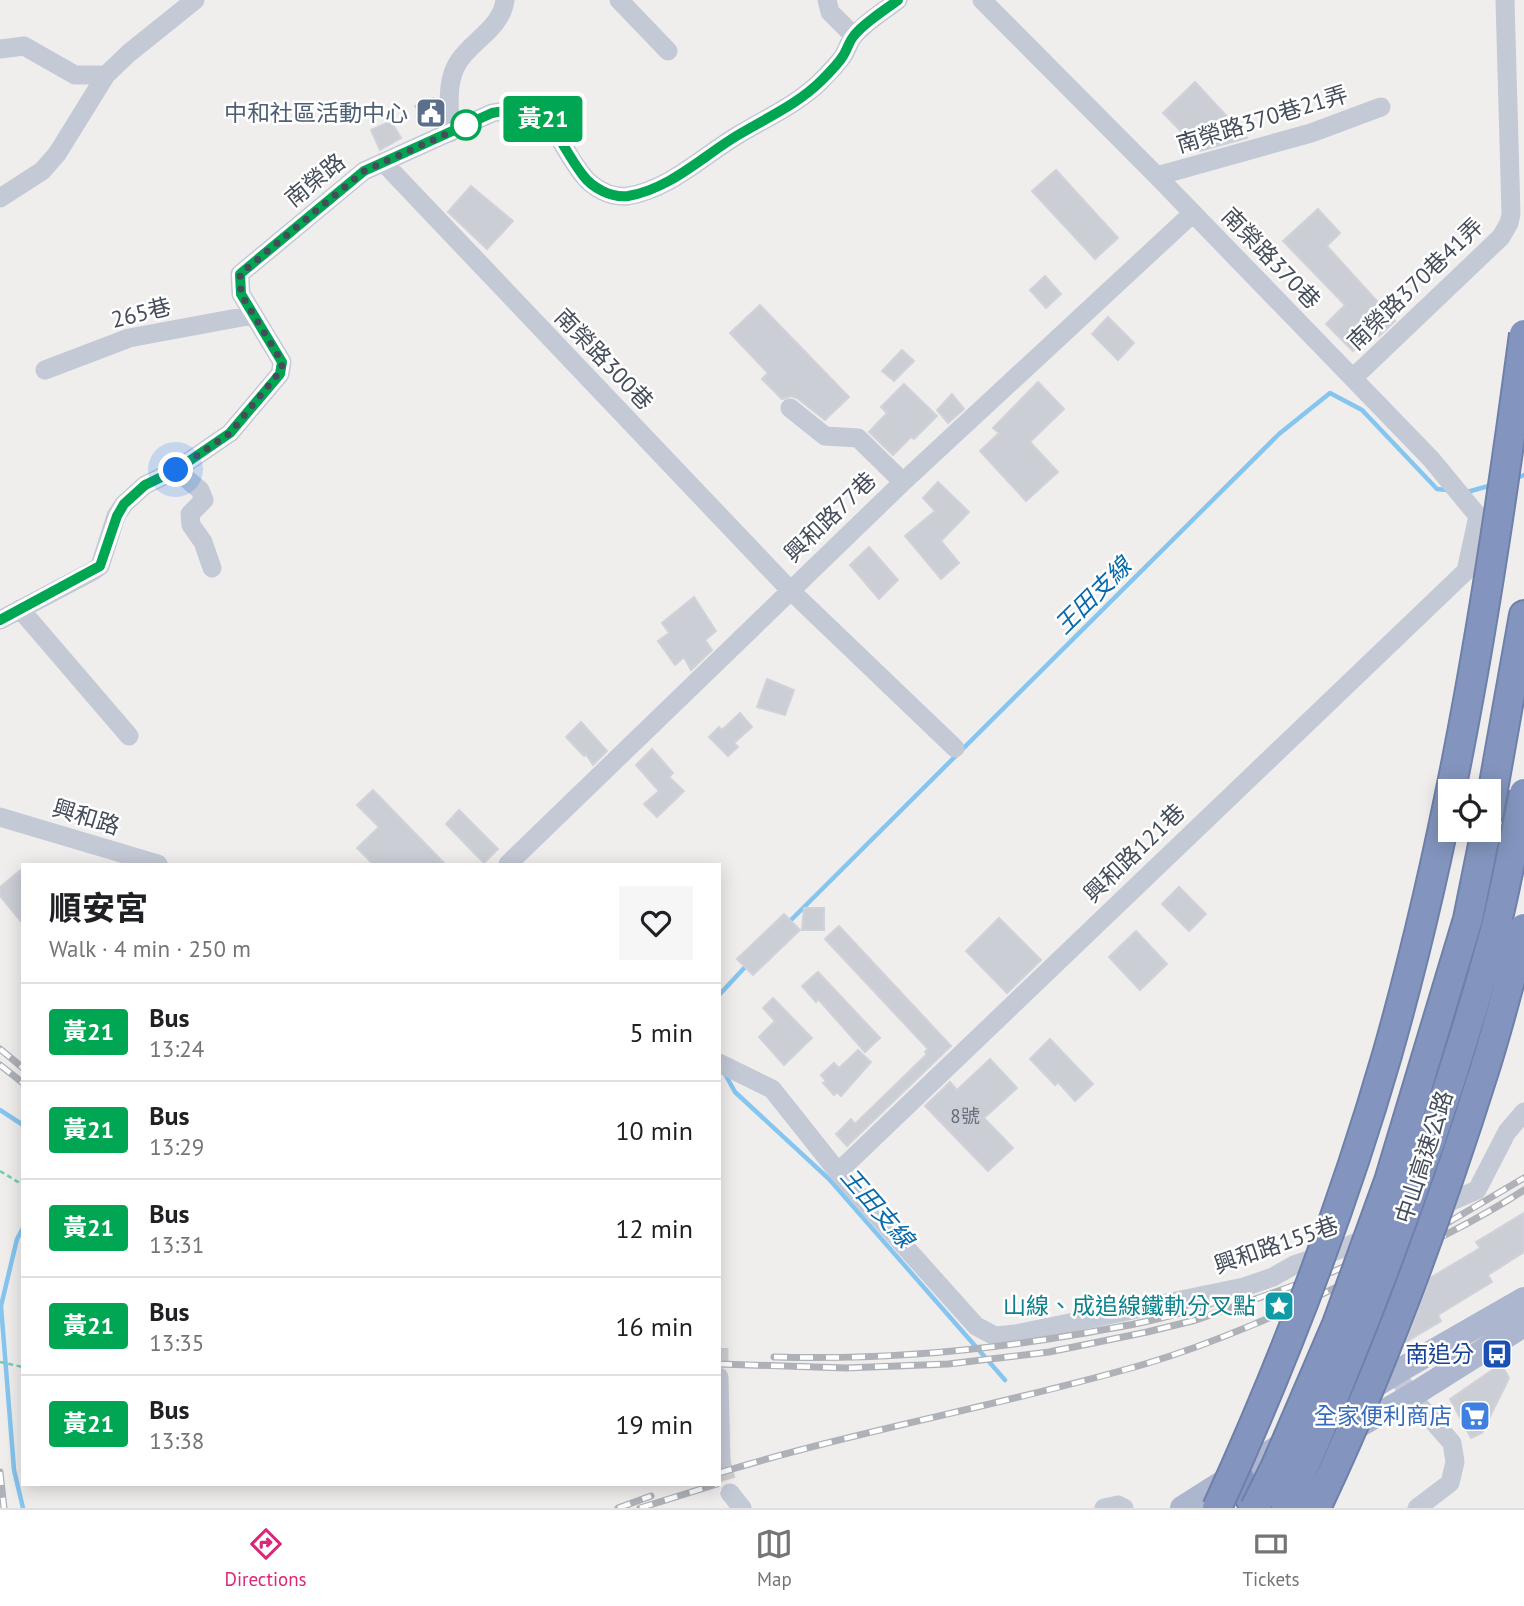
<!DOCTYPE html>
<html lang="en">
<head>
<meta charset="utf-8">
<style>
	body { margin:0; font-family:"PT Sans","Noto Sans TC",sans-serif; background:#f6f6f6; color:#202124; height:100vh; display:flex; flex-direction:column; font-size:26px; white-space:nowrap }
	* { box-sizing:border-box; margin:0 }
	p { font-size:23px; color:#757577 }
	.icon { flex:none; width:38px; height:38px; fill:none; stroke:currentColor; stroke-width:2; stroke-linecap:round; stroke-linejoin:round }
	.map { position:relative; flex:1; overflow:hidden }
	.side { position:absolute; left:21px; top:863px; width:700px; height:623px; display:flex; flex-direction:column; background:#fff; border-radius:0px; box-shadow:0 4px 18px #0003 }
	.side>* { flex:none }
	.badge { padding:0 14px; border-radius:5px; font-size:24px; line-height:46px }
	.buttons { position:absolute; left:1438px; top:779px; display:grid; gap:14px }
	.buttons a { display:grid; place-items:center; width:63px; height:63px; border-radius:0px; background:#fff; box-shadow:0 4px 18px #0003; font-size:35px }
	.you { position:absolute; width:35px; height:35px; margin:-18px; border:5px solid #fff; border-radius:50%; background:#1a73e8; box-shadow:0 0 0 10px #1a73e833 }
	.map>.badge { position:absolute; translate:-50% -50%; box-shadow:0 0 0 4px #fff }
	.round { display:grid; place-items:center; flex:none; width:74px; height:74px; border-radius:0px; background:#f6f6f6 }
	.overview { display:flex; align-items:center; justify-content:space-between; height:119px; padding:0 28px }
	h1 { font-size:33px; font-weight:700; line-height:52px }
	ul { padding:0; list-style:none }
	li { display:flex; align-items:center; gap:21px; height:98px; padding:0 28px; border-top:2px solid #e0e0e0 }
	li div { flex:1 }
	li b { display:block; font-size:26px }
	li em { font-style:normal }
	li .badge { min-width:77px; font-weight:700; text-align:center }
	.menu { display:flex; justify-content:space-around; align-items:center; height:98px; border-top:2px solid #e0e0e0; background:#fff; font-size:19px; color:#757577 }
	.menu a { display:grid; justify-items:center; gap:4px }
	.menu .current { color:#db2777 }
	.map>svg:first-child { display:block }
	.lines { fill:none; stroke-linecap:round; stroke-linejoin:round }
	.stream { stroke:#85c5ef; stroke-width:4.5 }
	.building { fill:#ccced6; stroke:#d1d2d9; stroke-width:2 }
	.minor-tunnel { stroke:#ceced0; stroke-width:19; stroke-dasharray:19 10; stroke-linecap:butt }
	.highway-casing { stroke:#6e80aa; stroke-width:32 }
	.path { stroke:#70cfb2; stroke-width:2.5; stroke-dasharray:5 3.5; stroke-linecap:butt }
	.minor { stroke:#c3c9d5; stroke-width:19 }
	.major { stroke:#acb6ce; stroke-width:24 }
	.highway { stroke:#8395be; stroke-width:28 }
	.rail-casing { stroke:#afb1b8; stroke-width:7 }
	.rail { stroke:#fff; stroke-width:4.5; stroke-dasharray:13; stroke-linecap:butt }
	.highway-bridge-casing { stroke:#6e80aa; stroke-width:32; stroke-linecap:butt }
	.highway-bridge { stroke:#8395be; stroke-width:28 }
	.line-casing { stroke:#fff; stroke-width:16 }
	.line { stroke:#00a651; stroke-width:10 }
	.walk { stroke:#454d5b; stroke-width:7; stroke-dasharray:0 12.6 }
	.stop-dot { fill:#fff; stroke:#00a651; stroke-width:3.5 }
	.labels { text-anchor:middle; stroke-width:5; stroke-linejoin:round; paint-order:stroke }
	.number-label { font-size:19px; fill:#676d7a }
	.service-label { font-size:23px; fill:#4e5e75; stroke:#fff; text-anchor:end }
	.street-label { font-size:23px; fill:#454d5b; stroke:#fff }
	.culture-label { font-size:23px; fill:#0d838f; stroke:#fff; text-anchor:end }
	.transit-label { font-size:23px; fill:#164399; stroke:#fff; text-anchor:end }
	.shop-label { font-size:23px; fill:#366cbe; stroke:#fff; text-anchor:end }
	.water-label { font-size:24px; font-style:italic; fill:#076aac; stroke:#fff }
</style>
</head>
<body>
<div class="map">
<svg width="1524" height="1508" viewBox="0 0 1524 1508">
	<rect width="100%" height="100%" fill="#f0eeed"/>
	<g class="lines">
		<path class="stream" d="M1514,479L1524,475
			M1467,492L1492,485
			M787,924L1279,434L1330,393L1362,410L1437,489L1447,490
			M719,995L747,965
			M725,1074L735,1092L829,1179L1005,1380
			M0,1110L23,1125
			M23,1228L17,1239L1,1306L14,1470L23,1508"/>
	</g>
	<path class="building" d="M1195,82L1247,138L1200,151L1163,113Z
		M433,98L437,105V122L428,127L415,106Z
		M391,121L401,138L380,150L371,130Z
		M1056,170L1118,238L1095,259L1032,191Z
		M471,186L513,221L487,249L448,212Z
		M1318,209L1340,233L1327,246L1395,321L1379,336L1374,331L1353,351L1326,324L1345,305L1283,241Z
		M1045,276L1061,294L1046,308L1030,290Z
		M760,305L849,397L825,420L797,398L791,396L782,399L762,379L768,373L730,333Z
		M1108,317L1134,343L1118,360L1092,334Z
		M902,350L914,361L894,381L882,371Z
		M1038,382L1064,409L1030,442L1058,472L1026,501L980,451L999,433L993,428Z
		M904,384L937,416L914,439L911,437L893,455L869,432L887,413L881,407Z
		M952,394L964,409L948,423L937,410Z
		M938,482L969,512L941,541L959,563L941,579L905,536L935,511L923,498Z
		M869,547L898,580L879,599L850,565Z
		M694,597L716,631L705,640L712,650L691,670L684,657L675,665L658,641L669,633L662,623Z
		M767,679L794,690L785,715L757,707Z
		M740,713L752,727L734,743L738,747L728,756L709,737L719,727L722,730Z
		M581,722L607,751L593,765L586,754L584,756L566,737Z
		M652,749L673,773L669,777L684,791L657,817L644,804L659,791L636,765Z
		M373,790L445,864H373L357,848L379,827L357,805Z
		M459,810L498,849L484,863L446,824Z
		M23,868V924L0,896V887Z
		M1179,887L1206,914L1189,931L1162,904Z
		M804,908H824V930H802Z
		M784,914L800,930L753,975L737,959Z
		M999,918L1041,960L1007,993L966,951Z
		M839,926L951,1046L847,1146L836,1134L851,1119L855,1124L927,1054L925,1052L928,1049L825,939Z
		M1136,931L1167,964L1140,990L1109,957Z
		M818,972L880,1038L865,1052L818,999L816,1002L802,986Z
		M773,998L812,1038L784,1065L759,1037L775,1021L763,1008Z
		M1050,1039L1093,1084L1075,1101L1058,1082L1055,1085L1030,1059Z
		M858,1050L871,1062L841,1096L837,1092L834,1095L823,1083L826,1081L821,1075L834,1063L839,1068Z
		M990,1059L1017,1088L984,1118L1013,1148L988,1171L925,1106L950,1082L957,1090Z
		M1524,1213V1252L1488,1275L1492,1282L1438,1315L1441,1321L1406,1342L1430,1278L1480,1248L1476,1242Z
		M1501,1364L1509,1378L1482,1433L1471,1438L1450,1399Z"/>
	<g class="lines">
		<path class="minor-tunnel" d="M719,1348V1377
			M721,1462L730,1493"/>
		<g class="highway-casing">
			<path id="highway" d="M1489,812L1524,615
				M1237,1473L1255,1508"/>
		</g>
		<path class="path" d="M0,1171L23,1185
			M0,1362L23,1367"/>
		<path class="minor" d="M619,0L668,51
			M827,0L830,12L854,36
			M0,49L24,46L75,75H106L129,53L195,0
			M450,133C450,110 445,81 459,61C473,40 502,27 505,0
			M383,162L790,590L955,748
			M1157,176L1311,133L1381,107
			M0,198L42,171L57,154L106,75
			M45,370L129,338L253,315
			M1353,378L1501,237L1509,223L1511,214L1505,0
			M790,408L825,436L858,438L903,482
			M176,470L200,490L204,500L190,514L191,525L203,542L212,568
			M20,609L129,736
			M0,620L93,571L100,566L116,516L124,504L145,485L176,470L230,433L280,374L282,362L241,294L240,274L364,171L492,113C552,100 552,135 582,174C592,188 611,198 628,196C670,189 703,156 738,135C768,117 798,104 822,80C829,72 838,64 843,56C847,50 849,42 853,37C864,23 884,11 898,0
			M0,817L158,864
			M508,864L903,482L1193,213
			M719,1063L772,1089L838,1172L976,1326L995,1336L1016,1334L1244,1287L1273,1277L1294,1265L1341,1249L1477,1190L1507,1132L1524,1112
			M838,1172L1466,571L1478,516L1431,459L1157,176L982,0
			M1395,1373L1411,1396L1452,1443L1455,1462L1450,1483L1417,1508
			M719,1377L721,1462
			M730,1493L742,1508
			M1104,1508L1118,1505L1124,1508"/>
		<path class="major" d="M1300,1459L1411,1396L1524,1325
			M1182,1508L1395,1373L1524,1299"/>
		<use href="#highway" class="highway"/>
		<g class="rail-casing">
			<path id="rail" d="M0,1049L23,1068
				M0,1065L23,1083
				M774,1357C874,1360 974,1352 1073,1335C1120,1327 1168,1319 1213,1303
				M719,1364L846,1368L948,1364L1049,1352L1147,1332L1196,1320L1332,1272L1449,1222L1524,1178
				M0,1472L4,1508
				M719,1473C859,1430 1004,1405 1145,1364C1218,1342 1287,1311 1356,1278C1413,1251 1470,1225 1524,1190
				M618,1508L651,1496
				M640,1508L717,1484"/>
		</g>
		<use href="#rail" class="rail"/>
		<g class="highway-bridge-casing">
			<path id="highway-bridge" d="M1217,1508C1284,1361 1342,1210 1387,1055C1454,820 1492,577 1524,334
				M1255,1508L1275,1468L1337,1324L1389,1181L1468,919L1486,830
				M1286,1508C1369,1321 1440,1131 1494,934C1506,888 1514,840 1524,793
				M1316,1508C1383,1367 1437,1220 1484,1071C1499,1024 1511,976 1524,928"/>
		</g>
		<use href="#highway-bridge" class="highway-bridge"/>
	</g>
	<g class="lines">
		<g class="line-casing">
			<path id="line" d="M0,620L100,566L117,516L124,504L145,485L176,470L230,433L280,374L282,362L241,294L240,274L364,171L492,113C552,100 552,134 582,174C592,188 611,198 628,196C670,189 703,156 738,135C768,117 798,104 822,80C829,73 838,64 843,56C847,50 849,42 853,37C862,24 885,10 898,0"/>
		</g>
		<use href="#line" class="line"/>
		<path class="walk" d="M176,470L230,433L282,369V362L241,294L240,274L364,171L471,123L466,125"/>
	</g>
	<defs>
		<g id="civic-square" transform="scale(1.575)"><rect x="-9" y="-9" width="18" height="18" rx="4" fill="#5c6f8a" stroke="#fff"/><path d="M-.6-6.5H3V-4.5H.6V-3L4-1V1h2V6H-6V1h2V-1L-.6-3ZM-1.2 2.5V6h2.4V2.5Z" fill="#fff"/></g>
		<g id="sight-square" transform="scale(1.575)"><rect x="-9" y="-9" width="18" height="18" rx="4" fill="#0f9aa8" stroke="#fff"/><path d="M0-6L1.8-2.2L6-1.7L2.9 1.2L3.7 5.4L0 3.3L-3.7 5.4L-2.9 1.2L-6-1.7L-1.8-2.2Z" fill="#fff"/></g>
		<g id="bus-square" transform="scale(1.575)"><rect x="-9" y="-9" width="18" height="18" rx="4" fill="#1a4fb4" stroke="#fff"/><path d="M-5-6H5V4H4V6H2V4H-2V6H-4V4H-5ZM-3.5-4V0h7V-4ZM-3.5 1.2v1.5H-2V1.2ZM2 1.2v1.5H3.5V1.2Z" fill="#fff"/></g>
		<g id="supermarket-square" transform="scale(1.575)"><rect x="-9" y="-9" width="18" height="18" rx="4" fill="#3f7fe0" stroke="#fff"/><path d="M-6-5.5h2.5l.6 2H6L4.5 2H-2.5L-4.4-4H-6ZM-1.5 3.2a1.3 1.3 0 1 0 .1 0ZM3 3.2a1.3 1.3 0 1 0 .1 0Z" fill="#fff"/></g>
	</defs>
	<g fill-rule="evenodd">
		<use href="#civic-square" x="431" y="113"/>
		<use href="#sight-square" x="1279" y="1306"/>
		<use href="#bus-square" x="1497" y="1354"/>
		<use href="#supermarket-square" x="1475" y="1416"/>
	</g>
	<circle class="stop-dot" cx="466" cy="125" r="14"/>
	<g class="labels">
		<g class="number-label">
			<text x="965" y="1123">8號</text>
		</g>
		<g class="service-label">
			<text x="408" y="121">中和社區活動中心</text>
		</g>
		<g class="street-label">
			<text transform="translate(1262 119) rotate(-17)" y="8">南榮路370巷21弄</text>
			<text transform="translate(315 180) rotate(-39)" y="8">南榮路</text>
			<text transform="translate(1271 258) rotate(46)" y="8">南榮路370巷</text>
			<text transform="translate(1415 284) rotate(-44)" y="8">南榮路370巷41弄</text>
			<text transform="translate(141 313) rotate(-14)" y="8">265巷</text>
			<text transform="translate(604 359) rotate(46)" y="8">南榮路300巷</text>
			<text transform="translate(830 517) rotate(-44)" y="8">興和路77巷</text>
			<text transform="translate(86 817) rotate(17)" y="8">興和路</text>
			<text transform="translate(1134 853) rotate(-44)" y="8">興和路121巷</text>
			<text transform="translate(1424 1157) rotate(-72)" y="8">中山高速公路</text>
			<text transform="translate(1276 1245) rotate(-19)" y="8">興和路155巷</text>
		</g>
		<g class="culture-label">
			<text x="1256" y="1314">山線、成追線鐵軌分叉點</text>
		</g>
		<g class="transit-label">
			<text x="1474" y="1362">南追分</text>
		</g>
		<g class="shop-label">
			<text x="1452" y="1424">全家便利商店</text>
		</g>
		<g class="water-label">
			<text transform="translate(1093 596) rotate(-45)" y="8">王田支線</text>
			<text transform="translate(877 1208) rotate(49)" y="8">王田支線</text>
		</g>
	</g>
</svg>
<div class="buttons">
<a><svg class="icon" aria-label="locate" viewBox="0 0 24 24"><circle cx="12" cy="12" r="6"/><path d="M12 2v4M12 18v4M2 12h4M18 12h4"/></svg></a>
</div>
<div class="you" style="left:176px;top:470px"></div>
<b class="badge" style="left:543px;top:119px;background:#00a651;color:#fff">黃21</b>
<section class="side">
<div class="overview"><div><h1>順安宮</h1><p>Walk · 4 min · 250 m</p></div><a class="round"><svg class="icon" aria-label="heart" viewBox="0 0 24 24"><path d="M12 20l-8-8c-3-5 5-10 8-4 3-6 11-1 8 4z"/></svg></a></div>
<ul>
<li><span class="badge" style="background:#00a651;color:#fff">黃21</span><div><b>Bus</b><p>13:24</p></div><em>5 min</em></li>
<li><span class="badge" style="background:#00a651;color:#fff">黃21</span><div><b>Bus</b><p>13:29</p></div><em>10 min</em></li>
<li><span class="badge" style="background:#00a651;color:#fff">黃21</span><div><b>Bus</b><p>13:31</p></div><em>12 min</em></li>
<li><span class="badge" style="background:#00a651;color:#fff">黃21</span><div><b>Bus</b><p>13:35</p></div><em>16 min</em></li>
<li><span class="badge" style="background:#00a651;color:#fff">黃21</span><div><b>Bus</b><p>13:38</p></div><em>19 min</em></li>
</ul>
</section>
</div>
<nav class="menu">
<a class="current"><svg class="icon" aria-label="directions" viewBox="0 0 24 24"><path d="M12 3l9 9-9 9-9-9zM9 14v-3h6M13 9l2 2-2 2"/></svg>Directions</a>
<a><svg class="icon" aria-label="map" viewBox="0 0 24 24"><path d="M3 6l6-2 6 2 6-2v14l-6 2-6-2-6 2zM9 4v14M15 6v14"/></svg>Map</a>
<a><svg class="icon" aria-label="tickets" viewBox="0 0 24 24"><path d="M3 7h18v10H3zM15 7v10"/></svg>Tickets</a>
</nav>
</body>
</html>
